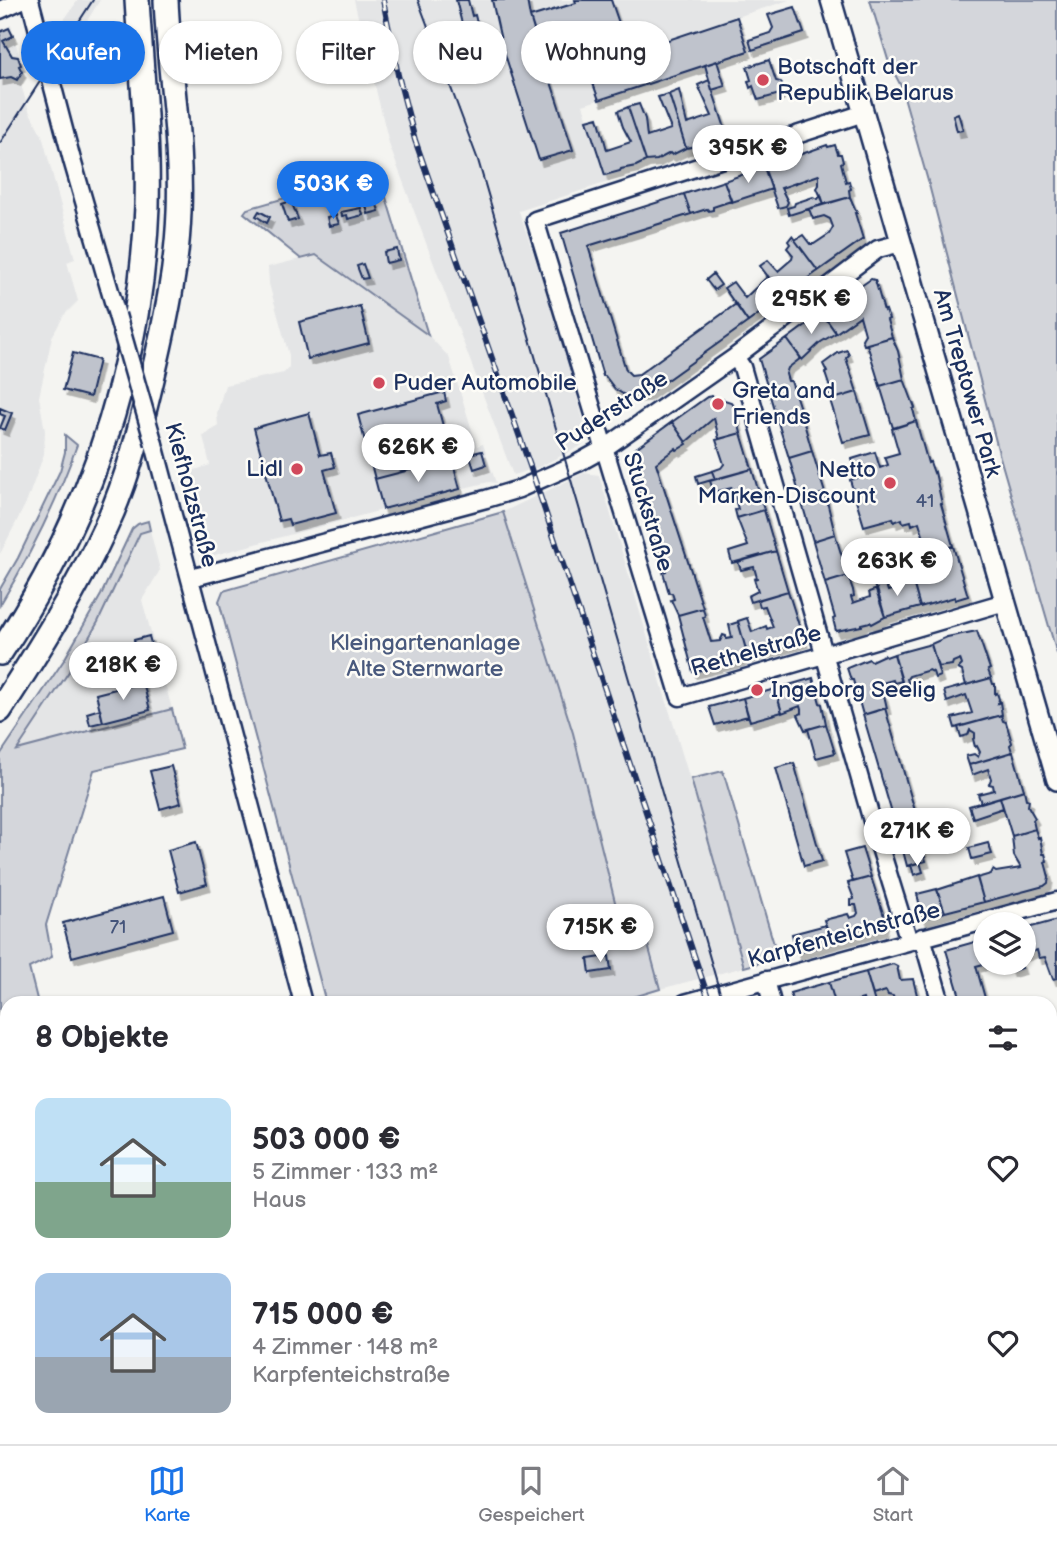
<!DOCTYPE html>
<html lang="de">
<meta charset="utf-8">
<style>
body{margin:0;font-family:"Balsamiq Sans",sans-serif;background:#f7f7f7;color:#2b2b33;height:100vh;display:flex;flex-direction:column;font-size:26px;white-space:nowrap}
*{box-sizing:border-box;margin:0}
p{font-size:23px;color:#7c7c81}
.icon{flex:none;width:38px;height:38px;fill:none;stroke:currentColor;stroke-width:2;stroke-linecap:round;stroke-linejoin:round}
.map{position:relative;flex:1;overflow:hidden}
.panel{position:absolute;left:0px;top:996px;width:1057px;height:450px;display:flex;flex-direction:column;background:#fff;border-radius:21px 21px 0 0;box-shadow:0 2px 5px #0004}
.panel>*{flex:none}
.guide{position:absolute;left:21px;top:21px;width:700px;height:63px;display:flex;gap:14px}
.controls{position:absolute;left:973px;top:912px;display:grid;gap:14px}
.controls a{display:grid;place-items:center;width:63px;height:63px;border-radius:50%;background:#fff;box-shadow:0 2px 5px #0004;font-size:35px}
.price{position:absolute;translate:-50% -60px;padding:0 16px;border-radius:24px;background:#fff;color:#222;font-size:23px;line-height:46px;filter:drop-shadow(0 2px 4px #0008)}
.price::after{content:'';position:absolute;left:50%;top:42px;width:21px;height:16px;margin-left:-10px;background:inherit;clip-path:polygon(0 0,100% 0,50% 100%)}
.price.active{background:#1a73e8;color:#fff}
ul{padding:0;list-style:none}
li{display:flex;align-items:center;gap:21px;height:175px;padding:0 35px}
li span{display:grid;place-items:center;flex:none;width:196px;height:140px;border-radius:14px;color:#555}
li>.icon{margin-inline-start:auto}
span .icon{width:84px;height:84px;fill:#fffc;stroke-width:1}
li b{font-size:30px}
h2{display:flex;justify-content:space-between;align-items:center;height:84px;padding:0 35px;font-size:30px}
.chip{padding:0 24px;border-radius:32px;background:#fff;box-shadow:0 2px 5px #0004;font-size:24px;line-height:63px}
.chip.active{background:#1a73e8;color:#fff}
.dock{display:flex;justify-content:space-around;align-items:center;height:98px;border-top:2px solid #e1e1e2;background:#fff;font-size:19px;color:#7c7c81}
.dock a{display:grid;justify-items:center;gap:4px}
.dock .active{color:#1a73e8}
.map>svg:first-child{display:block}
.built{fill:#e4e5e6}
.green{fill:#d4d6db;stroke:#78829c;stroke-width:2}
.building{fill:#bfc3cc;stroke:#1b2f5e;stroke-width:2;filter:url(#shadow)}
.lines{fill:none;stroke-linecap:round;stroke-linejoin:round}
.minor-casing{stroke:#1b2f5e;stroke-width:21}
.major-casing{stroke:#1b2f5e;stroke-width:24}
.highway-casing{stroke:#1b2f5e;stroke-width:28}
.minor{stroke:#fdfcf7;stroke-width:16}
.major{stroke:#fdfcf7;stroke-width:19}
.highway{stroke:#fdfcf7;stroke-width:23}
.tram{stroke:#1b2f5e;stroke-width:2}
.rail-casing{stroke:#1b2f5e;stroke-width:6}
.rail{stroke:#fdfcf7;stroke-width:3.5;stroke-dasharray:10;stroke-linecap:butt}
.minor-bridge-casing{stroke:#1b2f5e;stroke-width:21;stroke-linecap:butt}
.minor-bridge{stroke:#fdfcf7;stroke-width:16}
.poi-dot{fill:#d1495b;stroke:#fdfcf7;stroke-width:2.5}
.labels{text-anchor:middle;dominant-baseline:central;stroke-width:5;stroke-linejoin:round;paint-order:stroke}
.number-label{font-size:19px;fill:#44547a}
.poi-label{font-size:23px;fill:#1b2f5e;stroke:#fdfcf7;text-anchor:start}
.street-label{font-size:23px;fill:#1b2f5e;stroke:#fdfcf7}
.park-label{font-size:23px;fill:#49597d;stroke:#fdfcf7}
</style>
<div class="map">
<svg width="1057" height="1444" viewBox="0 0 1057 1444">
<defs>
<filter id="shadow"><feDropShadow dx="3.5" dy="6" stdDeviation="0" flood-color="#0004"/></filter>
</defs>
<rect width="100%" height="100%" fill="#f4f4f1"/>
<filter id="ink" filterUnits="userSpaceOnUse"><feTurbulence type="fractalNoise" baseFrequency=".0143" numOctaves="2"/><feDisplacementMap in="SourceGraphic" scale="14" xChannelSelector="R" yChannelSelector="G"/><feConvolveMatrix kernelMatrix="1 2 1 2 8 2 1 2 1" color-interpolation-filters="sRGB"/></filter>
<g filter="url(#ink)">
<path class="built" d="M78 0H100L70 48 59 27Z
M354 0H789L737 17 748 51 583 105 608 182 519 211 558 325 588 438 579 447 539 467 513 475 390 147Z
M11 25 25 78 21 85 29 111 42 135 75 259 67 262 78 301 64 315 52 337 39 397 45 431 44 454 27 501 0 554V30Z
M316 255 428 335 449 357 477 446 483 444 496 483 489 482 460 489 211 556 192 471 210 465 203 436 218 426 217 413 225 385 284 373 289 367V355L269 284 268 267Z
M584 473 599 475 713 857 744 967 660 989 641 919 620 922 573 733 503 512Z
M150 530 160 570 142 600 172 709 16 751 70 670 98 622 141 533Z
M446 1439H583L563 1444H448Z
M812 1439H880L881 1444H814Z"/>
<path class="green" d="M870 0H1057V654L1000 457 928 181 901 86 889 63Z
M378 171 428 335 316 255 301 259 244 213 247 209Z
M65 435 77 445C57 501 31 554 0 605V589L18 558 60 471 65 452Z
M503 512 573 733 620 922 641 919 660 989 614 1003H326L219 601 223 591Z
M148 521 150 530 140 533 98 622 70 670 17 750 172 709 182 749 94 770 46 925 52 957 29 968 38 1003H7V1172L0 1174V755L64 660 101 595 132 529 138 524Z
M723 771 778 958 744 967 691 779Z
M0 1233 7 1260V1438L52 1439 54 1444H0Z
M398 1438 400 1444H65L63 1439Z
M583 1439 812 1438 814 1444H563Z"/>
<path class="building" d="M456 0H468L472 16 475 15 486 60 472 64Z
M492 0H527L530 17 573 150 539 160 502 45Z
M575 0H611L629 52 596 63 587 34 540 50 530 17 576 3Z
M795 7 804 33 752 50 749 40 770 33 773 28 768 15Z
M737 17 748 51 599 100 587 67Z
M9 28 13 36 3 41 12 56 18 57 21 65 19 66 22 72 17 80 11 77 0 79V32Z
M769 60 776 81 781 82 783 88 780 94 758 100 753 86 750 88 748 81 751 80 747 67Z
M717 61 725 86 712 90 705 65Z
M709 80 727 134 718 137 717 140H710L702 145 686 148 669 94 679 90 687 124 712 116 698 85Z
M669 94 686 148 672 155 670 153 657 160 646 161 628 107 639 104 645 119 647 137 671 129 658 97Z
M628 107 646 161 636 166 621 169 620 171 605 175 587 120 598 117 607 150 631 142 623 127 618 111Z
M958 113 963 130 957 131 953 115Z
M827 145 828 147 835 145 838 154H841L843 162 841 163 846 182 849 181 851 189 849 190 850 197 824 204 817 188 819 185V175L781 188 788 202 786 206 778 208 764 167 779 160V162Z
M764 167 772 189 732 202 724 181Z
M361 179 364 189 351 192 349 182Z
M724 181 731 201 713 207V210L709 211 707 209 691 214 684 194Z
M325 189 328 197 319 200 316 192Z
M684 194 691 214 588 246 626 370 631 375 639 374 736 304 748 322 646 395 626 396 615 389 605 376H603L561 233Z
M821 195 824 204 789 215 787 208 794 206 795 203 813 197 818 199Z
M850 197 857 213H855L863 239 818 271 795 240 803 235 810 244H814L829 234 833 227 830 219 824 216 813 219 809 209Z
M291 201 298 219 288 222 282 204Z
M376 202 379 211 368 214 366 205Z
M361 208 363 215 348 219 347 215 342 216 341 212Z
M259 211 270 217 267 223 256 216Z
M336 215 339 224 329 226 327 217Z
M792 236 818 271 783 296 760 266 768 260 778 271 792 259 793 255 787 248 790 244 788 241Z
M397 249 399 260 386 263 384 252Z
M363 264 368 278 362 279 357 266Z
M713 274 721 285 714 290 706 280Z
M768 276 783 296 748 322 724 288 733 282 745 298Z
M871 279 875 280 884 311 886 310 889 319 887 320 892 337 864 345 862 339 865 334 860 316 836 333 822 313Z
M360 306 369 343 308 359 299 322Z
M822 313 836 333 821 342 802 360 787 339Z
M892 337 898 351 904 379 880 386 867 344Z
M787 339 801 358 788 368 786 374 788 381H791L800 409 776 416 759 359Z
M847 350 849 355 846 358 857 392 830 400 828 392 831 391 825 373 827 372 823 364 838 353Z
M73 353 99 360 90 397 63 390Z
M904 379 915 408 913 409 916 421 893 428 880 386Z
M444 392 446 401 437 404 452 459 375 479 358 415Z
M857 392 870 435 843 442 830 400Z
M712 396 731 402 734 406 741 433 719 439 714 418 686 442 672 422 707 397Z
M0 408 12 413 5 430 0 428 5 416 0 414Z
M800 409 812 451 789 458 776 416Z
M309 413 320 455 331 453 335 467 324 470 336 513 290 525 288 519 279 521 254 428Z
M916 421 928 463 930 462 934 473 935 472 942 504H941L953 546 928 552 919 522 912 525 911 521 903 523 902 519 894 522 893 518 864 526 850 480 857 478 852 459 875 452 880 468 888 465 885 457 899 453 892 429Z
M672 422 687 444 677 450 676 448 656 463 703 608 678 615 671 600 674 599 672 593H669L663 572 666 571 662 557 659 558 646 515 649 514 644 499H641L634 477 637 476 636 471 633 472 630 463 632 451Z
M741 433 752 469 715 479 712 471 721 468 724 464 716 440Z
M482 451 486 465 474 469 469 454Z
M812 451 825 493 801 500 789 458Z
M452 459 460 489 383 509 375 479Z
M752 469 764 510 737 518 735 510 738 509 732 488 714 492 710 481Z
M712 471 715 479 698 484 696 476Z
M825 493 835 534 813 541 801 500Z
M764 510 776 551 732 563 729 552 748 546 737 518Z
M835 534 848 576 825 583 813 541Z
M953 546 968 596 955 600V597L920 607 912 579 924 576 925 579 935 578 934 573 928 572 931 568 925 553Z
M776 551 788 591 750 602 748 596 758 591 754 579 757 578 754 567 741 570 738 562Z
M848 576 853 590 854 596 851 597 853 603 870 597 869 592 877 589 885 617 872 624 870 622 862 624V626L836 631 833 619 835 618 825 583Z
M884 579 888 591 895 589 896 586 913 582 920 607 885 617 873 582Z
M788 591 804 641 748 657 738 621 747 618 752 632 766 626 767 629 773 627 765 606 760 607 758 600Z
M703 608 705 616 703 617 711 642 720 641 723 635 726 636V639L732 638 729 625 738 622 748 656 740 660 693 672 678 615Z
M977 631 990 669 988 670 991 678 966 685 962 671 958 669 962 665 960 659 953 662 952 665 938 667 931 644 947 637Z
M149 636 158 669 143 672 134 640Z
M931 644 940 676 935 678 933 672 929 670 909 676 907 679 909 685 903 687 894 654Z
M894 654 902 681 894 683 893 680 875 685 877 690 880 689 884 695 887 708 863 715 853 680H851L847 668 869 659 871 661 884 655 886 657Z
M813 678 820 703 822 704 826 724 805 730 798 715 802 713 800 706 782 713 775 689Z
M991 678 993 684H995V694L997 693 999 699 998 703 1000 702 1002 715 955 728 952 718 972 713 966 695 947 702 944 691Z
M143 682 150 710 103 722 96 694Z
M775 689 782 712 750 721 743 698Z
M743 698 748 716 715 725 709 707Z
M885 708 918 821 896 827 863 715Z
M100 709 103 722 90 725 87 713Z
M1001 715 1003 721 1006 722 1012 743 1010 745 1012 752 969 765 966 756 974 754 978 757 980 752 977 746 975 747 973 739 975 738V733L970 730 968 735 961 737 958 727Z
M826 724 835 753 816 758 808 729Z
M1013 752 1024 790 981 803 978 794 994 790 993 785 989 784 991 779 988 769 972 775 969 765Z
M794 763 822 861 804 866 776 768Z
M171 766 181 803 160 809 150 771Z
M1024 790 1026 799 1029 800 1028 806 1035 818 1033 820 1035 829 1012 836 1000 797Z
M1000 797 1003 808 973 818 969 806Z
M1035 829 1038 838 1040 837 1043 854H1045L1047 861 1045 862 1049 877 1048 883 1044 886 984 902 977 878 991 874 993 870 996 872 1021 868 1014 856 1012 836Z
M920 841 926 861 907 866 902 847Z
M196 842 207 884 179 892 168 850Z
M988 843 992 854 972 859 969 848Z
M862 848 871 877 853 882 844 853Z
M920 862 923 872 914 875 911 865Z
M871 877 885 919 883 929 831 943 824 920 848 914 850 918 856 916 858 913 856 905H851V900L854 899 848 883Z
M977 877 984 902 945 912 937 890Z
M937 889 945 912 923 919 917 894Z
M164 896 173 930 72 957 63 923Z
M1057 920V978L1053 979 1045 957 1039 958 1037 950 1024 955V929Z
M826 925 831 943 797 953 792 934Z
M985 939V962H991L976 966 985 998 962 1003 946 950Z
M609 956 611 970 590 973 588 959Z
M1007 962H1020L1022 968 1010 971Z
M893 964 897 966 900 980 913 979 919 1003H895L893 996 888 995 886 991 873 995 866 972Z
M866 972 875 1003H864L863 999 850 1003H835L829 982Z
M829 982 835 1003H793L790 993Z
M1057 1053V1066L1050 1068V1054Z
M1057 1086V1115L1050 1114V1088Z
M1057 1163V1186L1053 1188 1050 1185V1165Z
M1050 1201 1057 1226V1294H1054L1050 1280Z
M278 1438H293L294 1444H278Z
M938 1438H989L969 1444H940Z"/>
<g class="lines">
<defs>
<path id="minor" d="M30 0 72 160 117 315
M0 10 22 0
M864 113 535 220 680 697 1005 602
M735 357 742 367 874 828 909 941
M154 444 303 1003
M191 578 486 499 519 489 578 463 605 448 735 357 878 249 901 243
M922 937 941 1003
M766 980 772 1003
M685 1003 1057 901
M1050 1140 1057 1138
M1050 1337 1057 1335
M1050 1380 1057 1402
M419 1438 421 1444"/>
<path id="major" d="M831 0 1057 780"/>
<path id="highway" d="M0 653C90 517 141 370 147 206 149 137 141 69 137 0
M0 710C39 650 76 591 106 526 128 479 140 429 152 379 165 324 177 269 179 212 182 141 169 71 166 0"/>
</defs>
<use href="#minor" class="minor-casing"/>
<use href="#major" class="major-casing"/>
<use href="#highway" class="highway-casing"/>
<use href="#minor" class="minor"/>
<use href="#major" class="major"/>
<use href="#highway" class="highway"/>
<path class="tram" d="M418 0 478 160 723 1003
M0 143 93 0
M847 1438 849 1444"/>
<defs>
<path id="rail" d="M383 0 398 75 415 140 530 466 710 1003
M838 1438 839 1444"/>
</defs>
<use href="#rail" class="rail-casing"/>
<use href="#rail" class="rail"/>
<defs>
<path id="minor-bridge" d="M117 315 154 444"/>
</defs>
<use href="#minor-bridge" class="minor-bridge-casing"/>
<use href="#minor-bridge" class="minor-bridge"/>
</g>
</g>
<g class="poi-dot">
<circle cx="763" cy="80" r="7"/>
<circle cx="379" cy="383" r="7"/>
<circle cx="718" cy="404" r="7"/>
<circle cx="297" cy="469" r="7"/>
<circle cx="890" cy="483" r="7"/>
<circle cx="757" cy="690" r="7"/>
</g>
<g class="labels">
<g class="number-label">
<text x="925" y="501">41</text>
<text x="118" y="927">71</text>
</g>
<g class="poi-label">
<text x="777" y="67">Botschaft der<tspan x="777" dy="26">Republik Belarus</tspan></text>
<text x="393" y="383">Puder Automobile</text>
<text x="732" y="391">Greta and<tspan x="732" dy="26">Friends</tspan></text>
<text x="283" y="469" text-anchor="end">Lidl</text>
<text x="876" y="470" text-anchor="end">Netto<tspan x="876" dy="26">Marken-Discount</tspan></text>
<text x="771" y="690">Ingeborg Seelig</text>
</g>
<g class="street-label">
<text transform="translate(967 383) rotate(74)">Am Treptower Park</text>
<text transform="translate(612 411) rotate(-33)">Puderstraße</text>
<text transform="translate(191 495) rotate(75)">Kiefholzstraße</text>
<text transform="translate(648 512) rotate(73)">Stuckstraße</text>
<text transform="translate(756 651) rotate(-16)">Rethelstraße</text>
<text transform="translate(844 935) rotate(-15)">Karpfenteichstraße</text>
</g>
<g class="park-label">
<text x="425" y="643">Kleingartenanlage<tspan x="425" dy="26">Alte Sternwarte</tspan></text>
</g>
</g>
</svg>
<div class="controls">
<a><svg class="icon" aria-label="layers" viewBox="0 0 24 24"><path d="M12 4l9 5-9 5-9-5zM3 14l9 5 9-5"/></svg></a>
</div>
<b class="price" style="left:748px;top:185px">395K €</b>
<b class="price active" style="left:333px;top:221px">503K €</b>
<b class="price" style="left:811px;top:336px">295K €</b>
<b class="price" style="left:418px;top:484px">626K €</b>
<b class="price" style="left:897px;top:598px">263K €</b>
<b class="price" style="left:123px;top:702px">218K €</b>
<b class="price" style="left:917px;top:868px">271K €</b>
<b class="price" style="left:600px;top:964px">715K €</b>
<div class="guide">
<a class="chip active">Kaufen</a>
<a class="chip">Mieten</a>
<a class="chip">Filter</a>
<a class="chip">Neu</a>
<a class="chip">Wohnung</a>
</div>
<section class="panel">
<h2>8 Objekte<svg class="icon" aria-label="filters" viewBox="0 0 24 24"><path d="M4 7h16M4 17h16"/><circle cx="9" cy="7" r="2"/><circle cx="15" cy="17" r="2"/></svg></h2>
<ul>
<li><span style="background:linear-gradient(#bfe0f5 60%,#7fa58c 0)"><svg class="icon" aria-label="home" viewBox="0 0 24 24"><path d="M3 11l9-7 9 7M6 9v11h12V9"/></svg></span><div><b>503 000 €</b><p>5 Zimmer · 133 m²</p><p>Haus</p></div><svg class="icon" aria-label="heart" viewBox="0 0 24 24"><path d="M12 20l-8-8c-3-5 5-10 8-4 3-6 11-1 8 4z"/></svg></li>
<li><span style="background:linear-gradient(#a9c7e8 60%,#9aa5b1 0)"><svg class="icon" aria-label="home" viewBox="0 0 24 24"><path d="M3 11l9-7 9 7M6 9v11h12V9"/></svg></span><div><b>715 000 €</b><p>4 Zimmer · 148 m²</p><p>Karpfenteichstraße</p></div><svg class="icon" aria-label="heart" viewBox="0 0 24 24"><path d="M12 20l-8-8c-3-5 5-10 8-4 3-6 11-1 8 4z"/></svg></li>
</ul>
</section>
</div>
<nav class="dock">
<a class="active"><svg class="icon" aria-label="map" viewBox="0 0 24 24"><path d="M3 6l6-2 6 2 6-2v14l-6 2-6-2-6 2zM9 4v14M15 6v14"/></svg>Karte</a>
<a><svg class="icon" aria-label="saved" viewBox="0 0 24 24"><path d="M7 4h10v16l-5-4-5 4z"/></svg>Gespeichert</a>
<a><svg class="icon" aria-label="home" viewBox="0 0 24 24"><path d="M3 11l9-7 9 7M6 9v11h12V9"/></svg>Start</a>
</nav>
